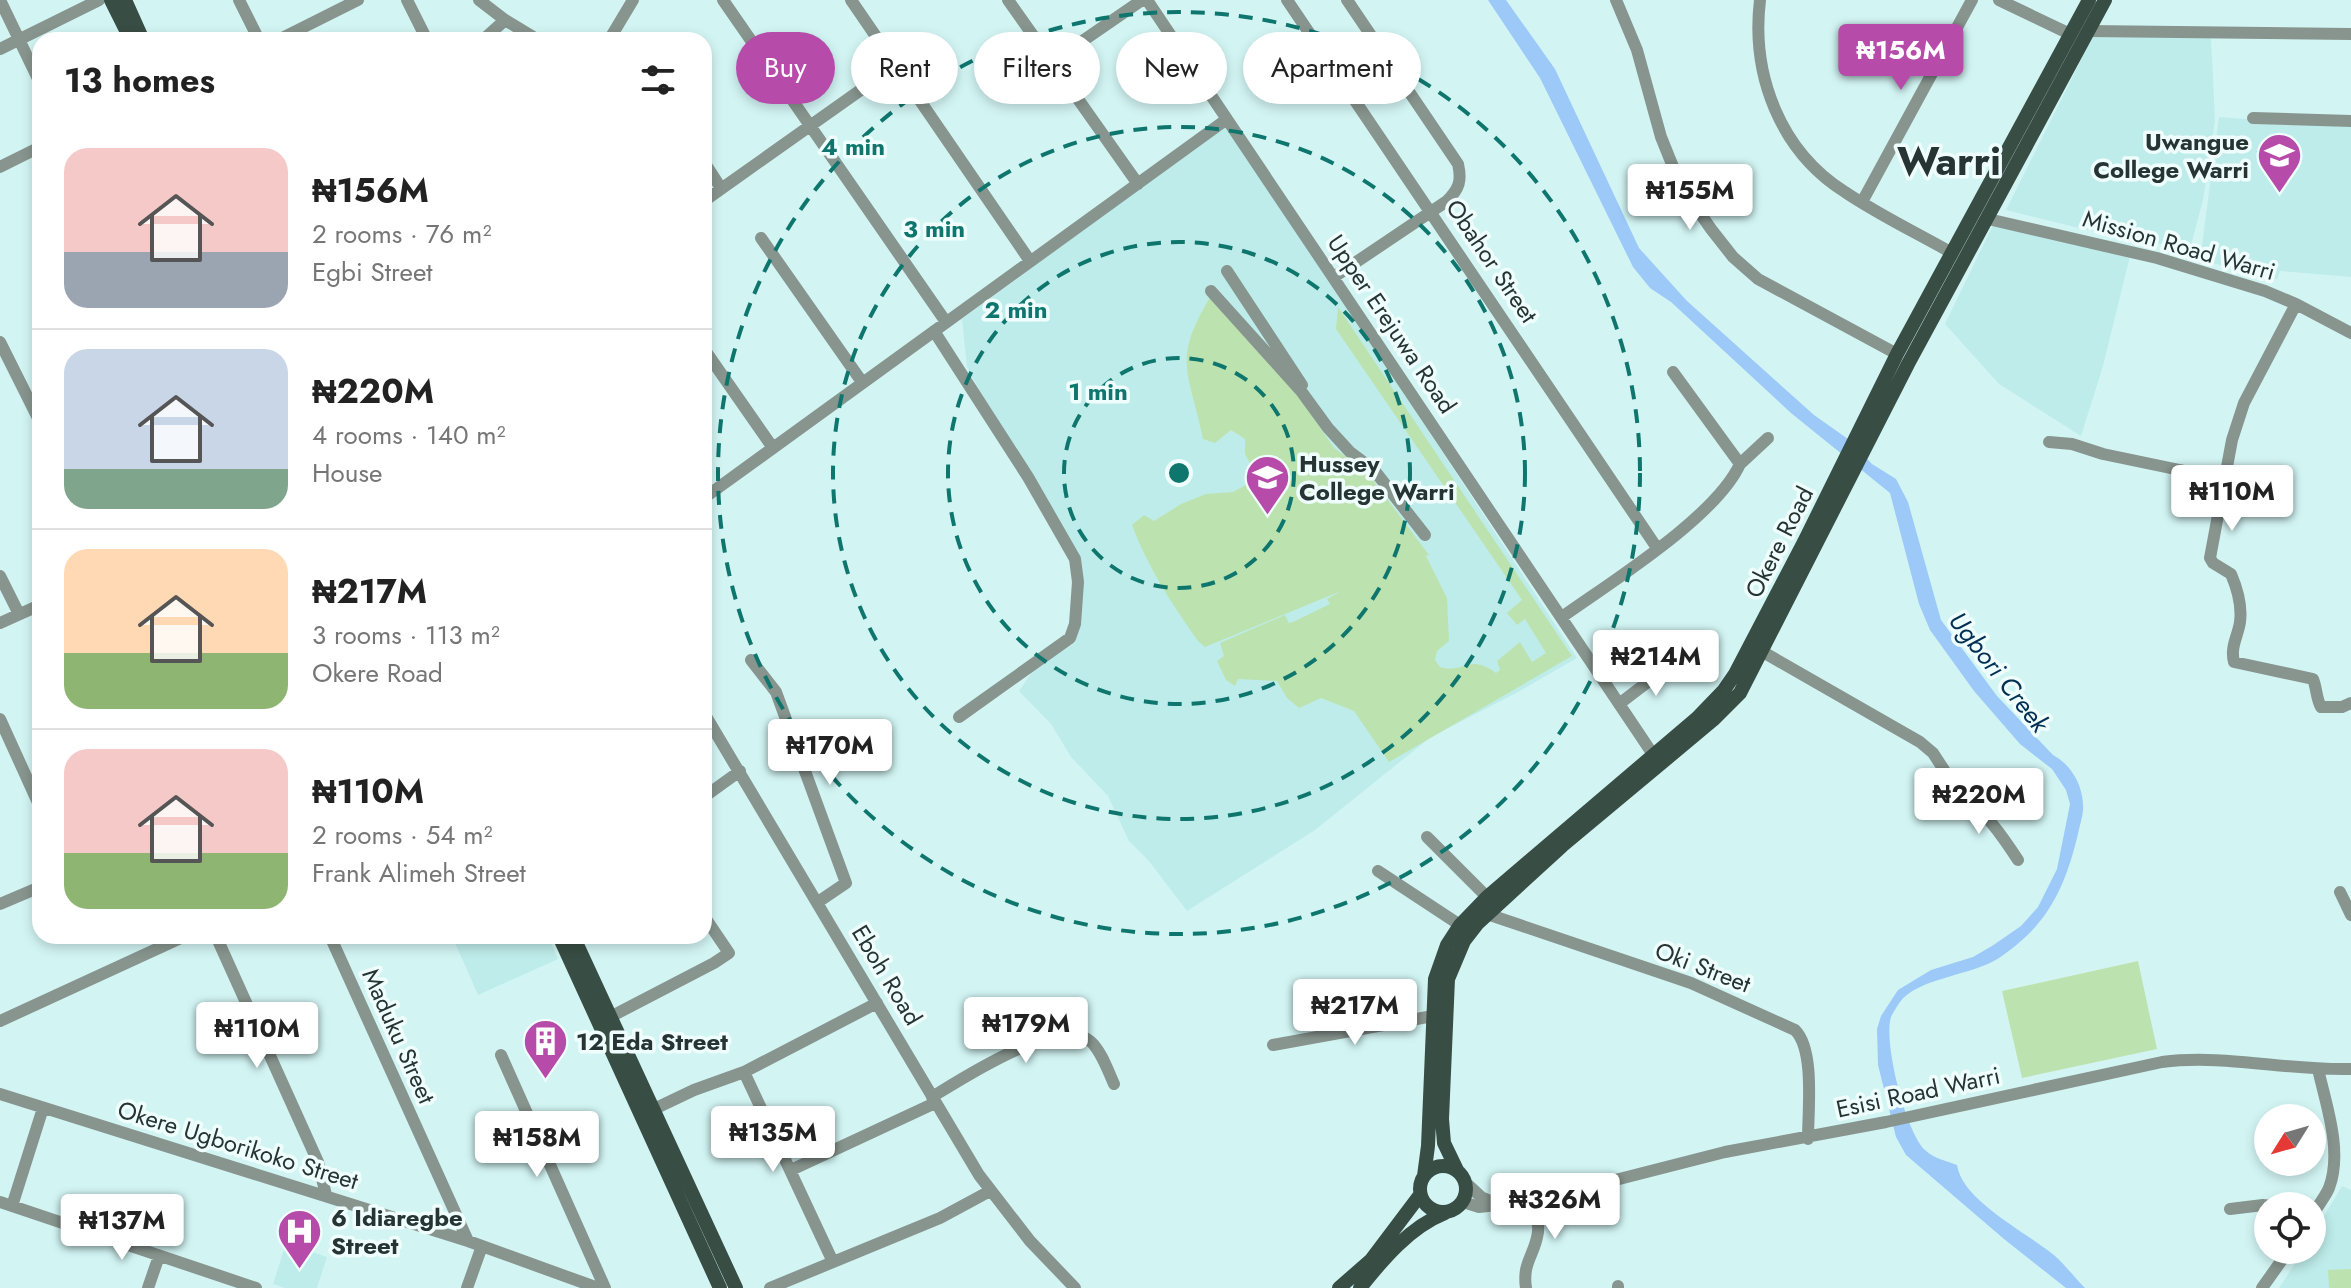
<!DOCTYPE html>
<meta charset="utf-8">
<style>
body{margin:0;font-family:Jost,sans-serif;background:#f6f6f6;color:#222;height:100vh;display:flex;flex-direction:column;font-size:30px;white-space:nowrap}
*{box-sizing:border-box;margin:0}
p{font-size:26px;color:#767676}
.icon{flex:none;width:44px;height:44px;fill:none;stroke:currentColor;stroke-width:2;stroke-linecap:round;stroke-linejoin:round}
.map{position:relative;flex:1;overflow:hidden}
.details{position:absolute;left:32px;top:32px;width:680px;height:912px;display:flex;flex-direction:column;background:#fff;border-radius:24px;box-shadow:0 4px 12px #0003}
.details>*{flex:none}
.banner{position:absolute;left:736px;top:32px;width:760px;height:72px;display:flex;gap:16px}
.needle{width:52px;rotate:233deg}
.fabs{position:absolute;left:2254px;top:1104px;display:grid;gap:16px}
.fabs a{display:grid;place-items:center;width:72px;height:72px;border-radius:50%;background:#fff;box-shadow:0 4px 12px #0003;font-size:40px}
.price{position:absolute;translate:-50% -68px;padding:0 18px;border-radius:8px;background:#fff;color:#222;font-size:26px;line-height:52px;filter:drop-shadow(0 2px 4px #0008)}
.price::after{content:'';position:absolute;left:50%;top:48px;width:24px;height:18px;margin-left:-12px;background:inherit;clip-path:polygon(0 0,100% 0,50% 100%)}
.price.active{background:#b74baa;color:#fff}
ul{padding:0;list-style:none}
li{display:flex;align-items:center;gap:24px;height:200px;padding:0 32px}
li+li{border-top:2px solid #e0e0e0}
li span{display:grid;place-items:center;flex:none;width:224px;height:160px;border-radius:24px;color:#555}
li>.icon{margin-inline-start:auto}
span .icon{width:96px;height:96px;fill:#fffc;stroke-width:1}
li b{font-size:34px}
h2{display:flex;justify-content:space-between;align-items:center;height:96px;padding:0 32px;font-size:34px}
.pill{padding:0 28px;border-radius:36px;background:#fff;box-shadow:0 4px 12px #0003;font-size:28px;line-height:72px}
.pill.active{background:#b74baa;color:#fff}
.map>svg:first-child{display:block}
.built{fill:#beecea}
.green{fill:#bce3af}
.water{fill:#9cc9f7}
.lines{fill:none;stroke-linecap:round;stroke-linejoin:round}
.minor{stroke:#88958f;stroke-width:12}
.major{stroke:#384d44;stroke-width:14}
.ring{fill:none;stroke:#0f766e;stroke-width:4;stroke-dasharray:14 10}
.labels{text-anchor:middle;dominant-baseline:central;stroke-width:7;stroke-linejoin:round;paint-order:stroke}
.poi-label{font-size:24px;font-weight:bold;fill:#263434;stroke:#effefd;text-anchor:start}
.street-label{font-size:24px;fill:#263434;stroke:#effefd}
.water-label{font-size:26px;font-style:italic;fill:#032f53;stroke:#effefd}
.town-label{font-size:40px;font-weight:bold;fill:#263434;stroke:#effefd}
.centre{fill:#0f766e;stroke:#effefd;stroke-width:4}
.ring-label{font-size:24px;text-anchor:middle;font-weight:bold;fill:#0f766e;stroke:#effefd;stroke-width:7;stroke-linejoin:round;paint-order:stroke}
</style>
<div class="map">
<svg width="2351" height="1288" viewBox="0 0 2351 1288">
<rect width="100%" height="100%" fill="#d2f5f4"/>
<path class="built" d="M2094 34 2211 37 2215 120 2203 200 2190 249 2095 232 2006 210Z
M2219 117 2351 127V277L2280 271 2277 279 2200 260Z
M1228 124 1577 658 1518 692 1431 737 1315 830 1187 911 1148 860 1129 841 1108 796 1071 757 1051 724 1019 691 1034 669 1075 643 1080 580 967 367 962 319Z
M1994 223 2131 252 2103 366 2081 436 1999 384 1945 324Z
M452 936H548L558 959 478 995Z
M2342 1186 2351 1190V1288H2279L2304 1250H2312V1236Z
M286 1243 327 1257 317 1288H285L273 1284Z"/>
<path class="green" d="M1212 294 1296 392 1334 448 1366 471 1429 555 1426 556 1447 598 1449 641 1437 651 1435 660 1440 667C1466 674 1468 653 1496 673L1500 670 1497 661 1520 642 1532 662 1546 653 1525 619 1517 625 1507 613 1522 600 1336 329 1338 307 1572 656 1389 762 1354 711 1321 698 1299 708 1287 698 1277 681 1238 679 1235 686 1226 680 1217 661 1224 656 1220 643 1285 615 1289 623 1295 621 1330 604 1327 599 1341 591 1205 647 1198 641C1172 604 1148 568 1132 525L1144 515 1154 521 1181 504 1206 494 1233 492 1262 476 1264 467 1250 463 1245 454V439L1231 430 1215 443 1203 439C1189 370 1171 361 1212 294Z
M2138 961 2157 1049 2022 1078 2002 991Z
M2351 1269V1288H2329L2328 1270Z"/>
<path class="water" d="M1488 0H1506L1555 69 1639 248 1687 301 1814 415 1848 439 1872 464 1896 479 1908 502 1941 620 1997 696 2053 755C2070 764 2082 783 2083 804 2084 813 2080 824 2078 834 2070 867 2059 900 2036 926 2026 938 2011 950 1999 958 1974 975 1917 978 1900 1002 1897 1006 1893 1013 1891 1017 1883 1042 1906 1132 1925 1150 1933 1158 1946 1161 1957 1165 1962 1201 2028 1233 2055 1256 2066 1266 2075 1278 2085 1288H2066L2004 1239 1906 1155 1896 1137 1878 1065 1877 1029 1881 1016 1898 990 1931 970 1973 957 1992 946 2021 926 2038 907 2057 869 2070 804 2066 790 2052 769 2020 744 1974 691 1930 630 1919 604 1890 493 1791 413 1671 302 1650 288 1633 267 1540 78Z"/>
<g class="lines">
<path class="minor" d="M0 0 40 83
M239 0 259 40
M407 0 427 40
M479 0 505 20 483 40
M723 0 946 322
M851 0 1030 261
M1008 0 1138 184
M1147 0 1652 753
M1287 0 1657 548
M1616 0 1637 50 1661 137 1680 184 1711 229 1733 257 1758 279 1897 354
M1760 0C1751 75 1780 151 1845 192 1879 215 1917 233 1952 253
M1999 0 2070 34
M505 20 538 40
M2089 31 2351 34
M278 40 358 0
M609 40 633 0
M0 49 99 0
M1052 62 1142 0
M2253 118 2351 121
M704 162 721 188
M0 167 40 147
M704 201 896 65
M1862 202 1972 0
M1988 219 2157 258 2265 291 2296 304 2351 333
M761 238 862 382
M1227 271 1302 385
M1334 277 1447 201C1459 189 1462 181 1458 164L1347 0
M1211 291 1301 391 1328 428 1350 452 1374 470 1425 535
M2296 304 2244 403 2232 440 2210 558 2213 563 2231 574C2237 588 2242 607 2240 622 2238 636 2230 647 2234 662L2313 679C2317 689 2316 698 2321 707H2342L2351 703
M934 331 1028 477 1075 559 1078 582 1075 624 1070 638 959 717
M0 342 40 422
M704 349 773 448
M2049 442 2072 444 2103 454 2223 479
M1740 464 1768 438
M704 498 1227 119
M0 576 19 614
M1562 617C1611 582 1716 517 1740 464L1673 372
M0 623 40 605
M1763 652 1920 742 1933 753 1959 793 1950 800
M751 660 776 692 846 883 818 902
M1619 704 1670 665
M704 713 979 1175 1030 1241 1075 1288
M0 719 40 807
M1959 793C1985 811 2001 834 2018 860
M704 797 740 771
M1427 837 1487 897
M1378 871 1460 925
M2340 892 2351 915
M0 904 40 887
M1487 914 1691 983 1795 1030C1815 1050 1808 1110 1808 1139
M216 936 318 1162 326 1195
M330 936 468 1241
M610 1017 714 963 729 953 704 916
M0 1021 185 936
M1273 1045 1433 1016
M501 1055 605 1288
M744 1072 833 1262
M0 1094 468 1241 598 1288
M932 1097C960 1080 1059 1015 1090 1041 1101 1050 1108 1071 1114 1084
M652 1110 694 1090 744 1072 877 1003
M791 1170 935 1103
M1466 1183 1481 1197 1495 1203
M0 1202 256 1288
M1463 1202 1479 1207 1533 1201 1725 1152 1886 1122 2162 1062C2225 1054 2288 1071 2351 1069
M12 1206 43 1108
M2230 1209 2263 1205 2272 1206
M2312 1215C2318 1206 2325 1197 2329 1188 2343 1151 2326 1105 2318 1069
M148 1288 159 1256
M467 1288 482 1246
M770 1288 940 1218 990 1191
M1526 1288C1522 1262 1535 1255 1538 1232 1539 1221 1536 1211 1533 1201
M1618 1288V1286
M2262 1288 2289 1250"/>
<path class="major" d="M111 0 131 40
M125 0 143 40
M559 936 720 1288
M573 936 736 1288
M1420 1189a23 23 0 1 1 46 0a23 23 0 1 1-46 0Z
M1457 1170 1444 1143 1442 1119 1448 979 1464 941 1478 923 1562 846 1713 720 1740 693 1908 364 2105 0
M1424 1176 1428 1146 1435 979 1447 945 1460 925 1487 897 1697 718 1724 690 1735 674 1804 542 1897 354 2089 0
M1339 1288 1371 1260 1420 1195
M1360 1288C1383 1259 1410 1227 1445 1213"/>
</g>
<g class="ring">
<circle cx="1179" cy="473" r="115"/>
<circle cx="1179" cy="473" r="231"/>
<circle cx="1179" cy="473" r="346"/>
<circle cx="1179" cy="473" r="461"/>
</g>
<defs>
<symbol id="university-pin" viewBox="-11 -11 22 30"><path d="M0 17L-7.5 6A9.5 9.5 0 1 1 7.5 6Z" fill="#b74baa" stroke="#effefd"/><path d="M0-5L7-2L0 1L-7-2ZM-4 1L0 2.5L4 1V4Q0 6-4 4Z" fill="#fff"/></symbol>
<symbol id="building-pin" viewBox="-11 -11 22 30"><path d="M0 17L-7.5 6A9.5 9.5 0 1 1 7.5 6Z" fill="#b74baa" stroke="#effefd"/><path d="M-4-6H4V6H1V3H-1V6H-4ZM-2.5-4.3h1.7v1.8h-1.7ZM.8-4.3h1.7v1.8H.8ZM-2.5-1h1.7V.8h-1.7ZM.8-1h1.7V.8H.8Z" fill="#fff"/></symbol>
<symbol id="hospital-pin" viewBox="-11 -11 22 30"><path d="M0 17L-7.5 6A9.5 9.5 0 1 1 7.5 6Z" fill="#b74baa" stroke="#effefd"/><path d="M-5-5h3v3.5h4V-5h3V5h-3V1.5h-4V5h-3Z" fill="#fff"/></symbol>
</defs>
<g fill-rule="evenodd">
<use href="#university-pin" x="2254" y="130" width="51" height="69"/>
<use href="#university-pin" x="1242" y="452" width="51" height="69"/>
<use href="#building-pin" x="520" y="1016" width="51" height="69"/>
<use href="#hospital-pin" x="274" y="1206" width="51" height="69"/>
</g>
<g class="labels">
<g class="poi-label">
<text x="2249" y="141" text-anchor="end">Uwangue<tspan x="2249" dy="28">College Warri</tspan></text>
<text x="1299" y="463">Hussey<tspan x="1299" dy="28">College Warri</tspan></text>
<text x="576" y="1041">12 Eda Street</text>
<text x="331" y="1217">6 Idiaregbe<tspan x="331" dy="28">Street</tspan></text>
</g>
<g class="street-label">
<text transform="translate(2179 245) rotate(16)">Mission Road Warri</text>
<text transform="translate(1492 261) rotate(56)">Obahor Street</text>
<text transform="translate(1392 324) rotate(56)">Upper Erejuwa Road</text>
<text transform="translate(1779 542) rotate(-63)">Okere Road</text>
<text transform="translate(1703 967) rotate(21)">Oki Street</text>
<text transform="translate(887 975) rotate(59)">Eboh Road</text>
<text transform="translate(399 1036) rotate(66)">Maduku Street</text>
<text transform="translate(1918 1092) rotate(-12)">Esisi Road Warri</text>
<text transform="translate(238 1145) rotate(17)">Okere Ugborikoko Street</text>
</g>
<g class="water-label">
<text transform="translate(1999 672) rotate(52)">Ugbori Creek</text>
</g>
<g class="town-label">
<text x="1949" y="161">Warri</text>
</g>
</g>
<circle cx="1179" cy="473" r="12" class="centre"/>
<g class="ring-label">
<text x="853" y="155">4 min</text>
<text x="934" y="237">3 min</text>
<text x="1016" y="318">2 min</text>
<text x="1098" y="400">1 min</text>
</g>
</svg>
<div class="fabs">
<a><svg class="needle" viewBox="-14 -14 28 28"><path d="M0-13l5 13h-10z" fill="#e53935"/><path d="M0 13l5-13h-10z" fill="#767676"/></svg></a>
<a><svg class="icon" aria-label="locate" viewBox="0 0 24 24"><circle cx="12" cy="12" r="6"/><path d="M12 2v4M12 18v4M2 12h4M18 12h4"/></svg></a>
</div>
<b class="price active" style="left:1901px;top:92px">₦156M</b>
<b class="price" style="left:1690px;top:232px">₦155M</b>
<b class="price" style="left:2232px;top:533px">₦110M</b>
<b class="price" style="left:1656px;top:698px">₦214M</b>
<b class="price" style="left:830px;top:787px">₦170M</b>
<b class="price" style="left:1979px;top:836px">₦220M</b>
<b class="price" style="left:1355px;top:1047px">₦217M</b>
<b class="price" style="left:1026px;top:1065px">₦179M</b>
<b class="price" style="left:257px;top:1070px">₦110M</b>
<b class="price" style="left:773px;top:1174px">₦135M</b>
<b class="price" style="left:537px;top:1179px">₦158M</b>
<b class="price" style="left:1555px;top:1241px">₦326M</b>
<b class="price" style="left:122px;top:1262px">₦137M</b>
<div class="banner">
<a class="pill active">Buy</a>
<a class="pill">Rent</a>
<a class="pill">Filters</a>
<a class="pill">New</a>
<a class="pill">Apartment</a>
</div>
<section class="details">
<h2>13 homes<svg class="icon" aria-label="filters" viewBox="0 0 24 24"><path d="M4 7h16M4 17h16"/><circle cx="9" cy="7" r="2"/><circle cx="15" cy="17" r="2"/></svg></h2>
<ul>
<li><span style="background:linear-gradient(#f6c9c9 65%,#9aa5b1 0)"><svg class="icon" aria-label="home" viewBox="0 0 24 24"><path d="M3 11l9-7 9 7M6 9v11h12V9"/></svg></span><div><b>₦156M</b><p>2 rooms · 76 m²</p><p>Egbi Street</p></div></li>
<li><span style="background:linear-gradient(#c9d6e8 75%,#7fa58c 0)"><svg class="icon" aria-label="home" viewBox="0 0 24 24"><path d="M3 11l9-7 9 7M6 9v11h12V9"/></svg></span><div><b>₦220M</b><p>4 rooms · 140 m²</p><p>House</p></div></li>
<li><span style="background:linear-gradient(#ffd9b3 65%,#8fb573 0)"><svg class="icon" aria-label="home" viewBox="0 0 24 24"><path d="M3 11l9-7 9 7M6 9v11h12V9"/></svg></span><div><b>₦217M</b><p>3 rooms · 113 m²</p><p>Okere Road</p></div></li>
<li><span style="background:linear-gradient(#f6c9c9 65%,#8fb573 0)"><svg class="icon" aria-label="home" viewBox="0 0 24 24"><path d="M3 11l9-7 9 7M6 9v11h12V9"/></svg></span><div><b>₦110M</b><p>2 rooms · 54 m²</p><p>Frank Alimeh Street</p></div></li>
</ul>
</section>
</div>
